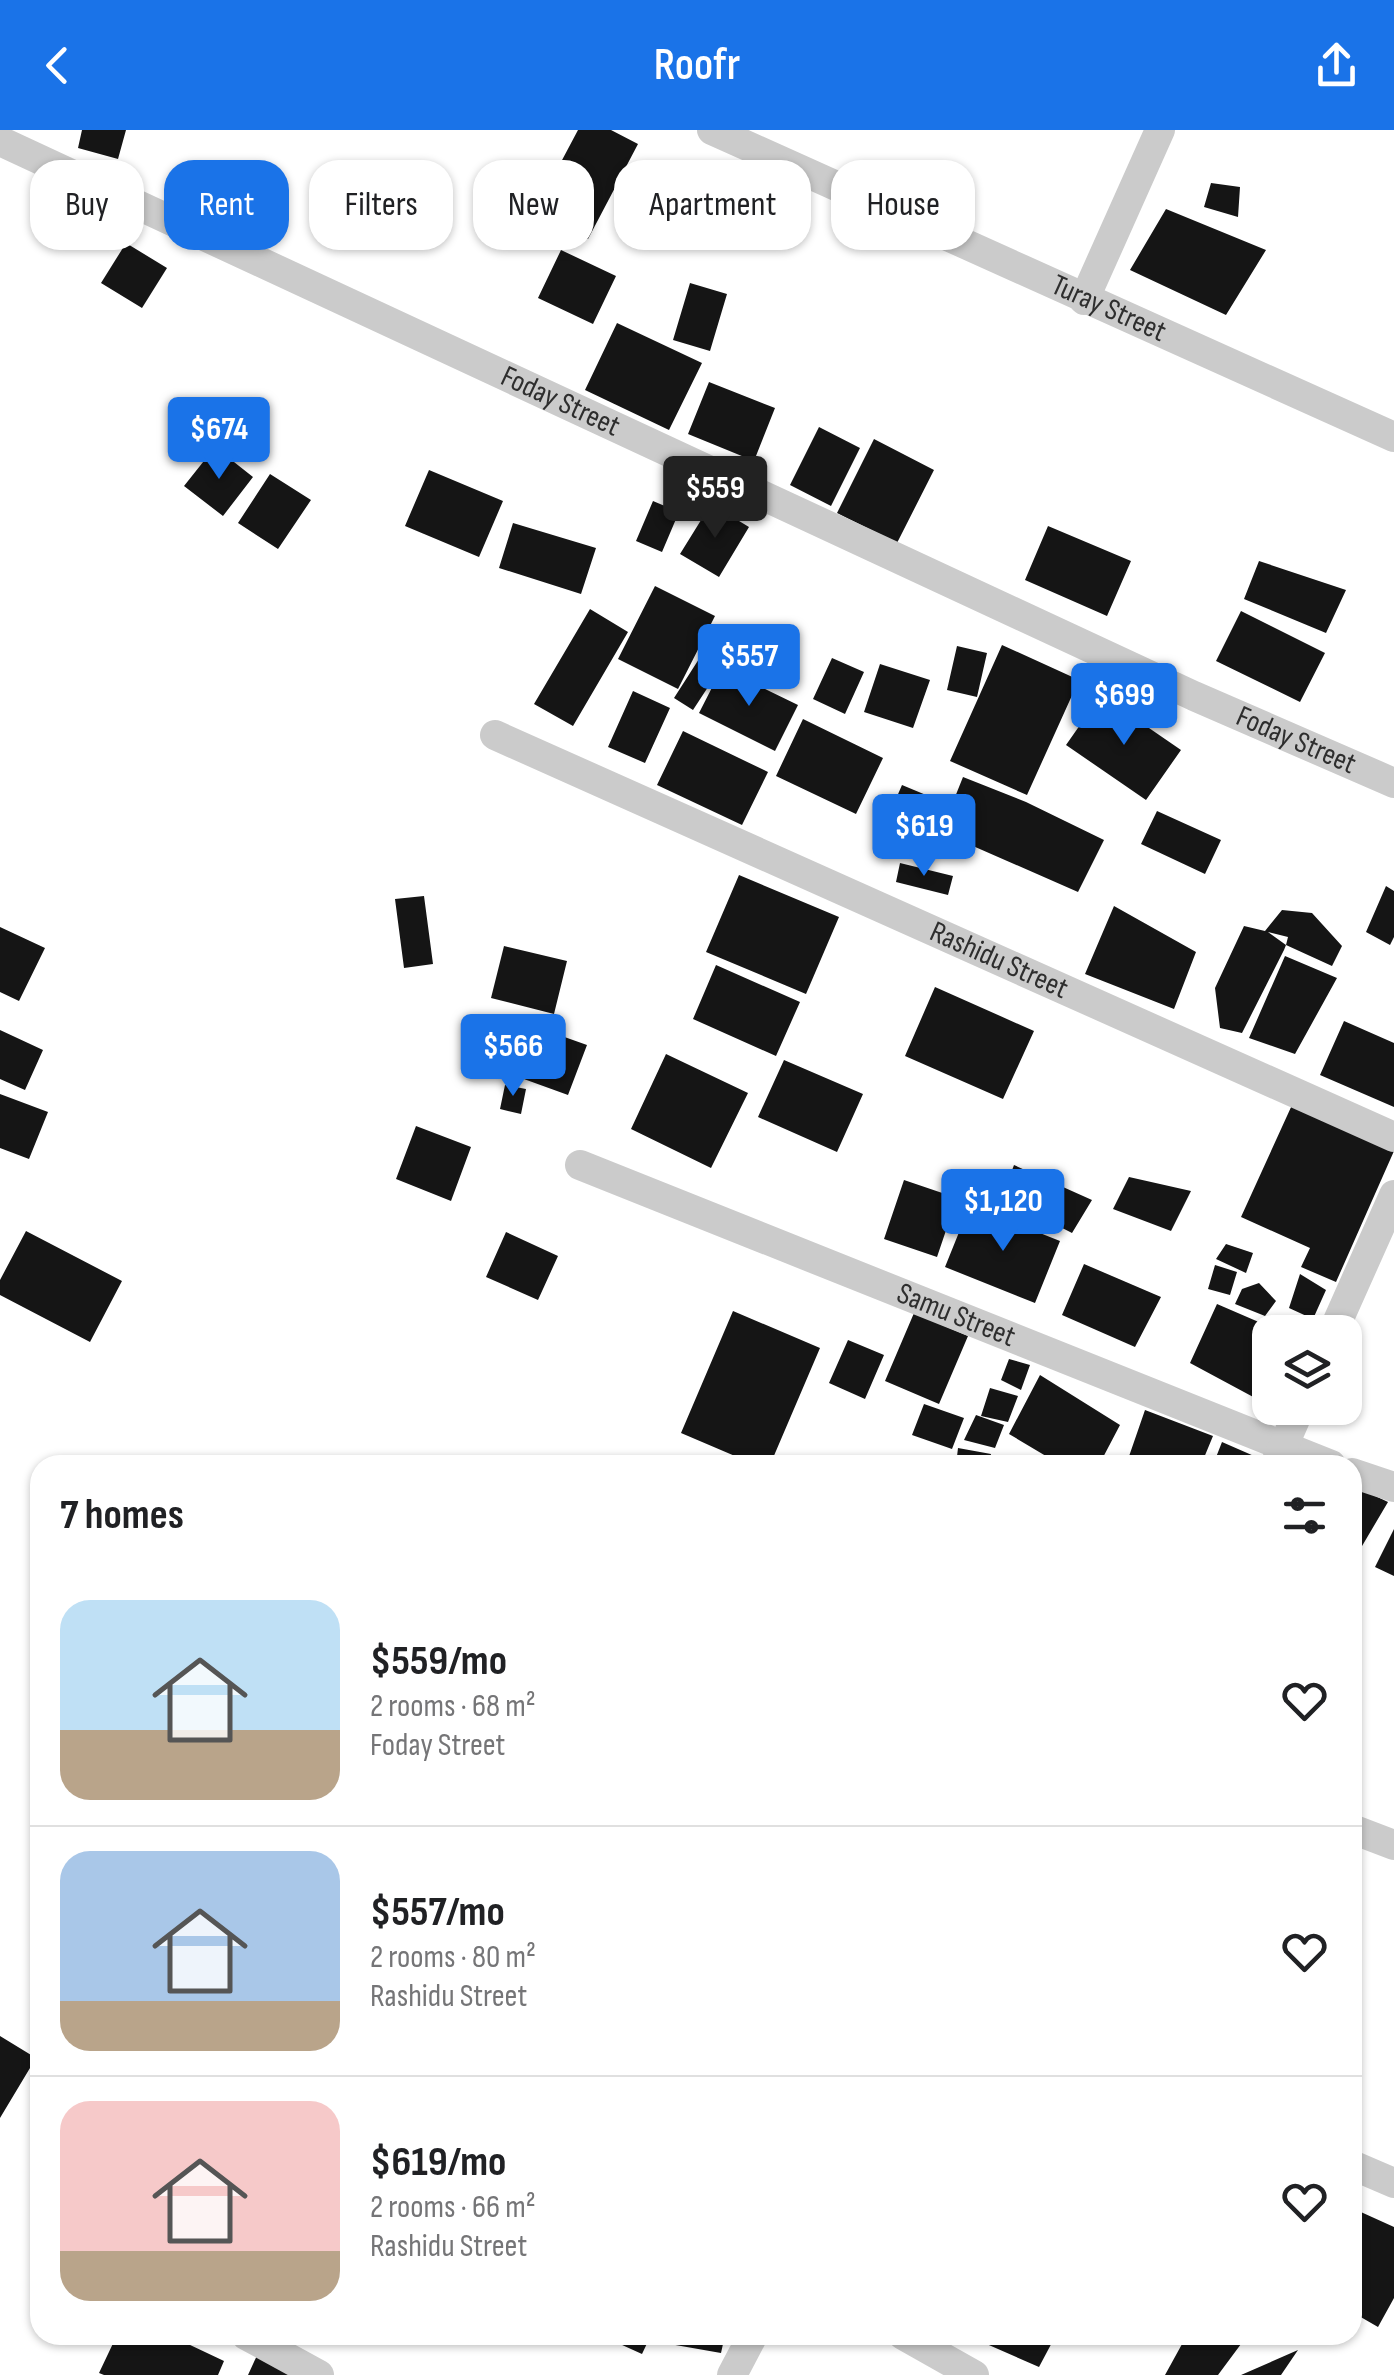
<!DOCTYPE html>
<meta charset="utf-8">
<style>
body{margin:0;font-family:"Sofia Sans Condensed",sans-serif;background:#f6f6f6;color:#202124;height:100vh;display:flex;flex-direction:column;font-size:38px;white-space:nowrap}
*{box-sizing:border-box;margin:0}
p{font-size:32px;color:#757577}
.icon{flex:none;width:55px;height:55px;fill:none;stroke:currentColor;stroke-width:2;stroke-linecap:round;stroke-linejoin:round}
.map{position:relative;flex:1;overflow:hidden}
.details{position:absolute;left:30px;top:1325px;width:1332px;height:890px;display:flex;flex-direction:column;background:#fff;border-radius:30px;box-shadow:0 2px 8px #0004}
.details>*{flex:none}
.guide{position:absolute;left:30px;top:30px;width:1335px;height:90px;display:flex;gap:20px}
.controls{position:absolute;left:1252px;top:1185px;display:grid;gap:20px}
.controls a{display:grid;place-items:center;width:110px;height:110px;border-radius:20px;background:#fff;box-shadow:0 2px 8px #0004;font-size:50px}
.price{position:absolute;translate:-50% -85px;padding:0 22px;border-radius:10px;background:#1a73e8;color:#fff;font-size:32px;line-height:65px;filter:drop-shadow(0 2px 5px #0008)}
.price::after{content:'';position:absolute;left:50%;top:60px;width:30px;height:22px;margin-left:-15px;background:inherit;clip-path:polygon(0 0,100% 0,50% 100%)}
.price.selected{background:#222;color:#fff}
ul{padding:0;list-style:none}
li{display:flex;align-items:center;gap:30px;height:250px;padding:0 30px}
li+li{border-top:2px solid #e0e0e0}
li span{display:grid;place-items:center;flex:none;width:280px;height:200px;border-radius:30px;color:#555}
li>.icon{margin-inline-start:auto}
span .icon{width:120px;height:120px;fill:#fffc;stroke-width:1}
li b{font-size:42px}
h2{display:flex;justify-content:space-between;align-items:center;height:120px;padding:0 30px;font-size:42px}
.pill{padding:0 35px;border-radius:30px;background:#fff;box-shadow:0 2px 8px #0004;font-size:35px;line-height:90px}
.pill.selected{background:#1a73e8;color:#fff}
header{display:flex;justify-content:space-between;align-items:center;height:130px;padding:0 30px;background:#1a73e8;color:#fff;font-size:45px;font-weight:600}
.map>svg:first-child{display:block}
.building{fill:#151515}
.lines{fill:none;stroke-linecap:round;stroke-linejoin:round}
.minor{stroke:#cbcbcb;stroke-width:30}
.labels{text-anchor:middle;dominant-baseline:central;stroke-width:10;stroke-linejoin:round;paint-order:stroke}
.street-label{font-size:30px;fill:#2e2e2e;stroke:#fff}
</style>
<header><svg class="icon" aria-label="back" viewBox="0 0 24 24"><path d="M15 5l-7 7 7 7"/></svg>Roofr<svg class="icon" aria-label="share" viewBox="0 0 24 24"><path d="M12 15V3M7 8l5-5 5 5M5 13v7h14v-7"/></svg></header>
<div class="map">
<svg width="1394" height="2245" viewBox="0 0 1394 2245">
<rect width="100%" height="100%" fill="#fff"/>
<path class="building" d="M82 0H126L118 29 78 18Z
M578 0H611L638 14 588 109 535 81Z
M1211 53 1240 57 1238 87 1204 77Z
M1166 79 1266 120 1226 185 1130 140Z
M126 113 167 138 142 178 101 153Z
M561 120 616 146 593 194 538 168Z
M690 153 727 164 710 221 673 210Z
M617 193 702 233 669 300 585 260Z
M709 252 775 278 754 331 688 304Z
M819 297 860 318 831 376 790 355Z
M874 309 934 340 897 413 837 383Z
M215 317 253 347 223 386 184 356Z
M429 340 503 371 479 427 405 396Z
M270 344 311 370 278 419 238 393Z
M653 371 679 382 662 422 636 411Z
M711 374 749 397 719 447 680 424Z
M513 393 596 418 581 464 499 438Z
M1048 396 1131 431 1107 486 1025 450Z
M1259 431 1346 460 1326 503 1244 469Z
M655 456 715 486 678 559 618 529Z
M590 479 628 502 573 596 534 574Z
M1241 481 1325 523 1300 572 1216 531Z
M1002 515 1079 550 1027 665 950 631Z
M957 516 987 523 977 567 947 560Z
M706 518 725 531 693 580 674 568Z
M832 528 864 542 845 584 813 569Z
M880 534 930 550 913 598 864 582Z
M722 538 798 575 775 621 699 583Z
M633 561 670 578 645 633 608 617Z
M1101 565 1181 620 1146 670 1066 615Z
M803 589 883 628 856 684 776 646Z
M683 601 768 642 742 695 657 655Z
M963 647 1026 672 1104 710 1078 762 941 702Z
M902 655 926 665 900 727 875 717Z
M1157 681 1221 710 1205 744 1141 714Z
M900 733 953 746 948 765 896 752Z
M739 745 839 787 806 864 706 822Z
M1386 756 1394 761V807L1390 815 1366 802Z
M424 766 433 834 404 838 395 769Z
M1114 776 1196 822 1174 879 1085 844Z
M1282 780 1312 783 1342 816 1332 836 1286 815 1288 807 1268 802 1286 815 1284 820 1242 903 1220 898 1215 858 1244 796 1265 801Z
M0 797 45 818 19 871 0 862Z
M504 816 567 831 554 884 491 868Z
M1285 826 1337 848 1295 924 1249 908Z
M716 835 800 872 776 926 693 889Z
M935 857 1034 901 1003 969 905 926Z
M1344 891 1394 913V977L1320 945Z
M525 893 587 915 568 965 507 943Z
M0 900 43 920 25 960 0 949Z
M666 924 748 963 711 1038 631 999Z
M784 930 863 964 837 1022 758 987Z
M505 955 526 959 521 984 500 979Z
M0 964 48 982 29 1029 0 1018Z
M1292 975 1394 1021 1336 1152 1301 1137 1310 1118 1241 1087Z
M416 996 471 1017 451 1071 396 1049Z
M1014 1035 1092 1070 1072 1103 1002 1067Z
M1129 1047 1191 1061 1171 1101 1113 1079Z
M904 1050 957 1068 937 1127 884 1109Z
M970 1075 1060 1111 1035 1173 945 1137Z
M26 1101 122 1151 90 1212 0 1165V1150Z
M506 1102 558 1126 538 1170 486 1147Z
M1226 1114 1253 1123 1246 1143 1216 1129Z
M1084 1134 1161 1167 1135 1217 1062 1185Z
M1215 1135 1237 1142 1230 1165 1208 1159Z
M1300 1144 1326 1160 1313 1189 1289 1178Z
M1259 1153 1276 1171 1265 1186 1235 1174 1242 1159Z
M1217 1174 1282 1202H1270V1276L1190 1233Z
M733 1181 820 1218 770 1335H756L681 1303Z
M914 1183 968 1206 939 1274 885 1251Z
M848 1210 884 1225 865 1269 829 1253Z
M1009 1229 1030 1235 1021 1260 1001 1250Z
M1040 1245 1120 1295 1099 1335H1061L1009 1304Z
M990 1258 1018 1266 1008 1292 981 1286Z
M924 1274 964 1288 952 1319 912 1305Z
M1145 1280 1213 1306 1201 1335H1126Z
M976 1285 1004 1295 995 1318 964 1310Z
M1222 1312 1254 1326 1251 1335H1213Z
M958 1318 991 1324 989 1335H956Z
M1352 1355 1388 1372 1352 1433Z
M1394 1399V1446L1375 1437Z
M1352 1716 1360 1719 1353 1742H1352Z
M0 1906 36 1928 0 1988Z
M1352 2078 1394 2097V2168L1378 2197 1352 2182Z
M117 2205H169L224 2231 218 2245H104L99 2243Z
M600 2205H651L642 2224Z
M666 2205H725L721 2223 664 2213Z
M966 2205H1056L1039 2237Z
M1187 2205H1231L1241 2214 1218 2245H1165Z
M1298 2220 1281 2245H1241Z
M259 2221 292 2245H248Z"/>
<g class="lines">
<g class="minor">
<path id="s1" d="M712 0 1394 307"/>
<path id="s2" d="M0 11 1194 566 1394 653"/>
<path d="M1084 170 1160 0"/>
<path id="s3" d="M495 605 1394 1007"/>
<path id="s4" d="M580 1035 1331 1335"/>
<path d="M1333 1202 1394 1065"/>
<path d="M1275 1335 1300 1278"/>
<path d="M1352 1343 1394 1357"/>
<path d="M1352 1699 1394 1715"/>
<path d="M1352 2035 1394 2053"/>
<path d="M246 2205 319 2245"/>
<path d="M903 2205 974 2245"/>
<path d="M732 2245 753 2205"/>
</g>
</g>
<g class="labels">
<g class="street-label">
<text stroke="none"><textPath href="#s1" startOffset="435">Turay Street</textPath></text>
<text stroke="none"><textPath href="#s2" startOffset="618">Foday Street</textPath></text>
<text stroke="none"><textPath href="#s2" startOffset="1428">Foday Street</textPath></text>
<text stroke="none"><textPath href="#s3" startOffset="552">Rashidu Street</textPath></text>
<text stroke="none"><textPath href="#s4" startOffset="405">Samu Street</textPath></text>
</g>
</g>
</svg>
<div class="controls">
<a><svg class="icon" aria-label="layers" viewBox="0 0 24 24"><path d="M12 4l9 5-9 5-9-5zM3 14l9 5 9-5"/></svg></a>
</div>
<b class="price" style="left:219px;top:352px">$674</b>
<b class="price selected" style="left:715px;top:411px">$559</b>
<b class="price" style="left:749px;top:579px">$557</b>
<b class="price" style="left:1124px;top:618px">$699</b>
<b class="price" style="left:924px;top:749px">$619</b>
<b class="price" style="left:513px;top:969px">$566</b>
<b class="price" style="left:1003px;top:1124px">$1,120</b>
<div class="guide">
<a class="pill">Buy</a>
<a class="pill selected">Rent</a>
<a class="pill">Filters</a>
<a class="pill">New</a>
<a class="pill">Apartment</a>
<a class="pill">House</a>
</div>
<section class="details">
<h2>7 homes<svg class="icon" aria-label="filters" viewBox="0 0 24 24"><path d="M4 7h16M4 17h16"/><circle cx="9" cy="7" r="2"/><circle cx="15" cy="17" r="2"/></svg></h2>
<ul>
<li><span style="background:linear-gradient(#bfe0f5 65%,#b9a48a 0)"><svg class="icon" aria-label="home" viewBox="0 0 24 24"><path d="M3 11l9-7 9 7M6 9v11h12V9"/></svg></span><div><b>$559/mo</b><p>2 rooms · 68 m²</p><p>Foday Street</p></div><svg class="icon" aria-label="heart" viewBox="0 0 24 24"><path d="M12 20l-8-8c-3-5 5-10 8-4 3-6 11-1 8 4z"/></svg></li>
<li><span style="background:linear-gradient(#a9c7e8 75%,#b9a48a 0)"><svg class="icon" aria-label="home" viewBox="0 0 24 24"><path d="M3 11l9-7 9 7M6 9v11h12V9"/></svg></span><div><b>$557/mo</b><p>2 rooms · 80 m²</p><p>Rashidu Street</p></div><svg class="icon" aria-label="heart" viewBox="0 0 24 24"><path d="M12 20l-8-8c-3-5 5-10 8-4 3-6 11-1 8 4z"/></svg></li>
<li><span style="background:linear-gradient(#f6c9c9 75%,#b9a48a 0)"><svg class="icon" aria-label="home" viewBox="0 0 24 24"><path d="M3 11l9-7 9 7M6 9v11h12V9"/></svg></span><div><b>$619/mo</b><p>2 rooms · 66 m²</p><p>Rashidu Street</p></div><svg class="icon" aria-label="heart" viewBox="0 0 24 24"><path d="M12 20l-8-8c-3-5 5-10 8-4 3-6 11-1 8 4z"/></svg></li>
</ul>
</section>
</div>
